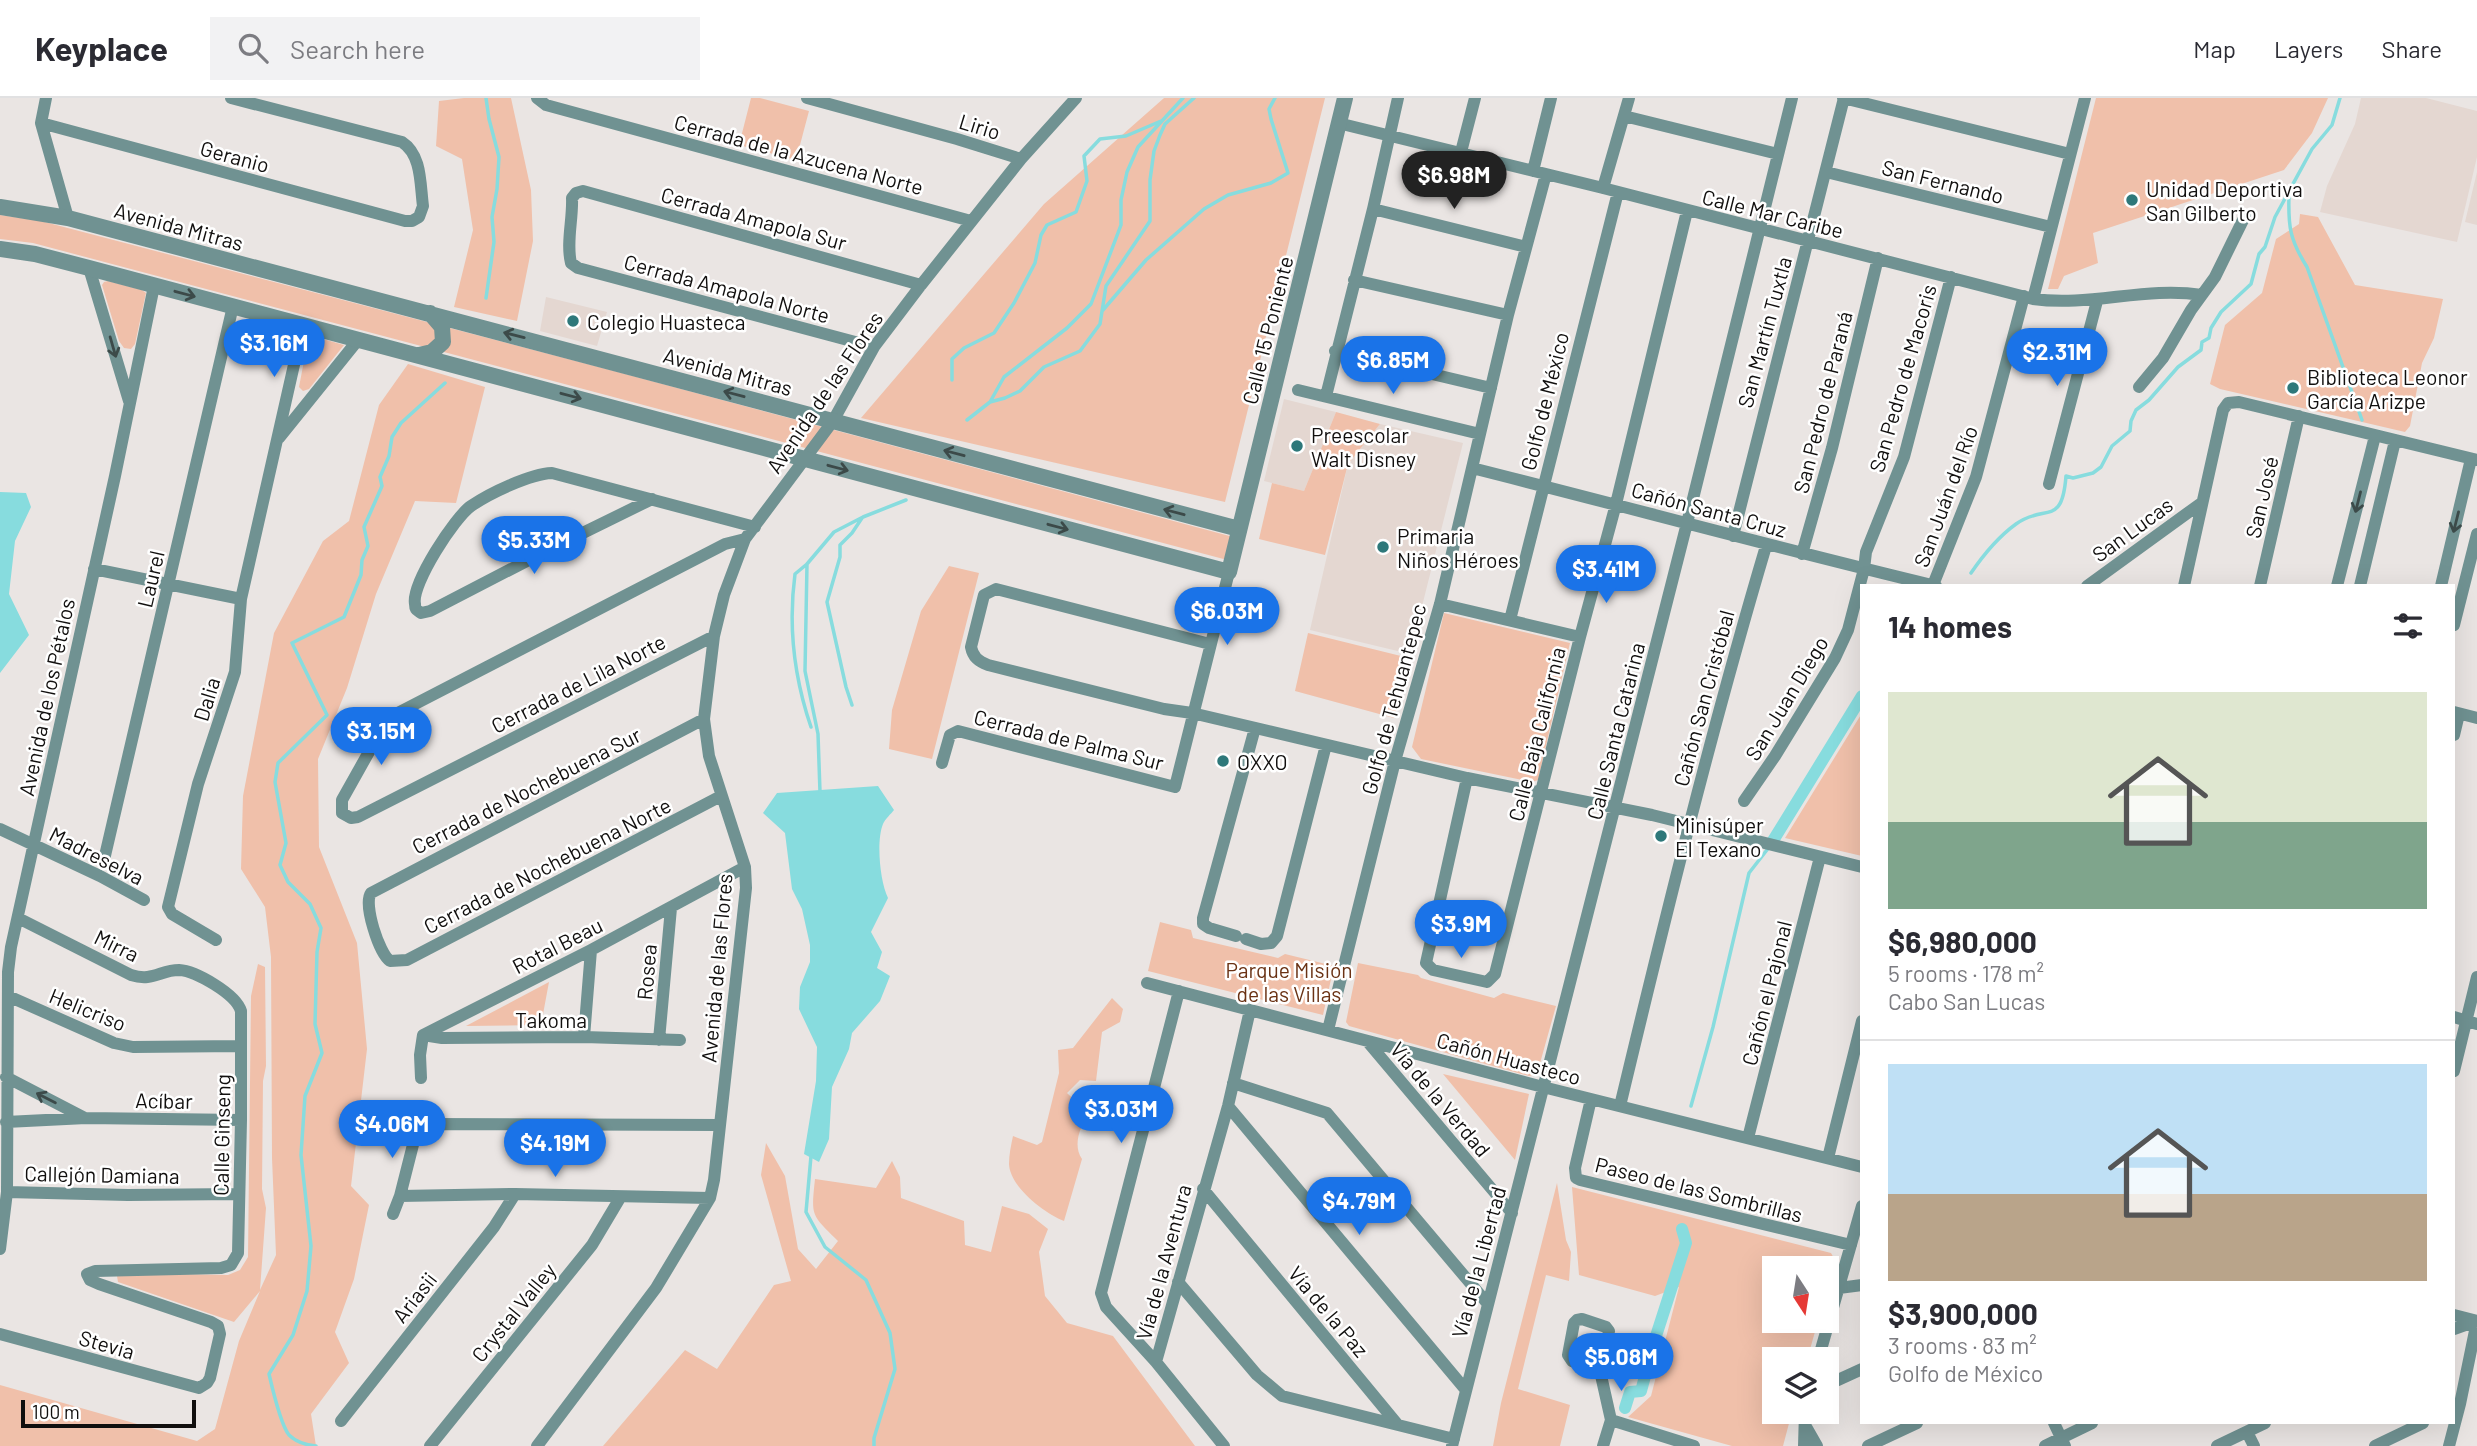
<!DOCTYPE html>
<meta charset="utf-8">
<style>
body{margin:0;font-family:Barlow,sans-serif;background:#f2f2f3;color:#2b2b33;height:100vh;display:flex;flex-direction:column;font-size:26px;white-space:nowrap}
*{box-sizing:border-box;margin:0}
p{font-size:23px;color:#7c7c81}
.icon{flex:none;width:38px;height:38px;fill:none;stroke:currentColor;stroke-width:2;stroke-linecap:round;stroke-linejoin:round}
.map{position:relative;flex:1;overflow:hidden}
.panel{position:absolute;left:1860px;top:486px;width:595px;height:840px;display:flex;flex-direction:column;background:#fff;border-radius:0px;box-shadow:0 7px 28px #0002}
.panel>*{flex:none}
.needle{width:46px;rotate:168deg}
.buttons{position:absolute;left:1762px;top:1158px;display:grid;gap:14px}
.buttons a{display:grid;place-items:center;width:77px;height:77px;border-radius:0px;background:#fff;box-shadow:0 7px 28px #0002;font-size:35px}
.scale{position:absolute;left:21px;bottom:18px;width:175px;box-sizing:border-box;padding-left:7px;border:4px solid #110f0e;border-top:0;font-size:19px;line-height:24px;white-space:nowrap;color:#110f0e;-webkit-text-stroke:5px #fff;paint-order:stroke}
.price{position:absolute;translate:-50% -60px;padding:0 16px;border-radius:24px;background:#1a73e8;color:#fff;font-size:23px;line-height:46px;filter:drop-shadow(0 2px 4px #0008)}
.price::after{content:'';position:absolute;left:50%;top:42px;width:21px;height:16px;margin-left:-10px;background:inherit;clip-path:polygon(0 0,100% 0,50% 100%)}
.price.current{background:#222;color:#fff}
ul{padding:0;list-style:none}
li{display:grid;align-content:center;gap:14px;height:371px;padding:0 28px}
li+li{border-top:2px solid #e1e1e2}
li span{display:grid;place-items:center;height:217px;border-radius:0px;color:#555}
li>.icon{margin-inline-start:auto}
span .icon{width:126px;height:126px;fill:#fffc;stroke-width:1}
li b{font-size:30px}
h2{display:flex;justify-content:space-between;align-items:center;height:84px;padding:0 28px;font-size:30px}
header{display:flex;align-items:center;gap:42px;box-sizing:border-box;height:98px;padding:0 35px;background:#fff;border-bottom:2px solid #e1e1e2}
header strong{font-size:33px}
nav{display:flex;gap:38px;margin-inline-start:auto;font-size:24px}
.search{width:490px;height:63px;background:#f2f2f3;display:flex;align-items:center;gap:18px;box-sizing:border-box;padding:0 24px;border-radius:0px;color:#7c7c81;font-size:26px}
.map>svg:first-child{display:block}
.built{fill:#e4d7d1}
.green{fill:#f0c0aa}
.water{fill:#87dcde}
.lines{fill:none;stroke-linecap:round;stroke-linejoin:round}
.stream{stroke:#87dcde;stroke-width:3.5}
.canal{stroke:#87dcde;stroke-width:12}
.minor{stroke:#709292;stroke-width:12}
.tertiary{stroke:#709292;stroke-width:16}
.oneway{stroke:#3c4a49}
.poi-dot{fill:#2e787a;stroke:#fff;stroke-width:2.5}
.labels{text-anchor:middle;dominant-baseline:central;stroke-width:5;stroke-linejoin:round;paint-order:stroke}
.street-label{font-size:21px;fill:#110f0e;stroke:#fff}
.poi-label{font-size:21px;fill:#110f0e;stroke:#fff;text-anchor:start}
.park-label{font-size:21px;fill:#6a3214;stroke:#fff}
</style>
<header>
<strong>Keyplace</strong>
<div class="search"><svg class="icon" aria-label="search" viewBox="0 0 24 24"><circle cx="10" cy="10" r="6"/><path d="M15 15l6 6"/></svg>Search here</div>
<nav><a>Map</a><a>Layers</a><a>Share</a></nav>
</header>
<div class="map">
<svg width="2477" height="1348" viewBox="0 0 2477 1348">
<rect width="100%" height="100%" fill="#eae5e3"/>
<path class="built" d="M2361 0H2426L2477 13V59L2457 144 2320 114 2327 88 2355 26Z
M2477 74V127L2465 124Z
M546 199 607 214 597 248 540 233Z
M1284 301 1336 314 1304 393 1264 383Z
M1380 326 1463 345 1410 556 1310 532 1348 366Z"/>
<path class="green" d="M464 0H511L531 92 533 143 517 223 454 209 473 132 462 61 436 48 439 3Z
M751 0H760L809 13 796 62 739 47Z
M1164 0H1325L1225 404 861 320 1044 106Z
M2096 0H2328L2312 35 2284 72 2093 135 2098 165 2064 178 2058 191H2048Z
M2300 116 2318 119 2355 187 2443 201 2434 240 2422 265 2410 328 2405 334 2220 291 2210 286 2225 227 2262 195 2276 141 2299 126Z
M0 117 41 123 614 273 1237 440 1231 463 33 145 0 141Z
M108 183 142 192 146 195 135 246 131 251 124 250 119 243 102 187 104 184Z
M309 237 344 247 309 291 303 293 299 289Z
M408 266 485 289 456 405 415 403 376 496 347 590 318 661 319 749 357 845 367 951 351 1088 369 1107 354 1181 335 1234 349 1265 311 1316 316 1348H0V1287L197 1343 215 1331 239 1243 260 1193 234 1224 118 1184 117 1178 124 1175 228 1177 240 1172 248 1159 251 898 258 866 265 869 266 968 263 983 262 1091 266 1110 260 1192 276 1157 272 1060 271 859 265 809 241 771 243 698 274 535 323 443 349 423 379 307Z
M1336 314 1380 326 1348 366 1325 457 1259 441 1272 385 1304 393Z
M949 468 979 475 932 661 889 651 892 612 921 513Z
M1444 515 1570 545 1538 682 1532 684 1421 661 1412 649Z
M1308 535 1409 560 1394 620 1295 593Z
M1862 615V758L1785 740Z
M1160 824 1191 832 1193 840 1278 860 1285 856 1334 868 1323 917 1148 873Z
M1358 865 1418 877 1421 880 1494 900 1503 895 1556 908 1537 976 1529 978 1349 928 1346 924Z
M549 884 541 927 466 928Z
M1112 900 1123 911 1120 924 1102 934 1096 983 1080 982 1067 995 1088 1015C1081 1029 1072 1046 1082 1061L1064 1123C1044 1115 1010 1089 1009 1066 1009 1057 1011 1047 1013 1038L1037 1047 1042 1044 1059 975 1058 952 1073 950Z
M1443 976 1529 996 1515 1062Z
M766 1045 785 1078 798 1151 816 1171 838 1143C811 1116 811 1119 815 1081L876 1090 892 1063 900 1079 901 1100 964 1123 965 1147 991 1154 1002 1108 1029 1116 1048 1131 1039 1154 1045 1198 1067 1225 1113 1238 1195 1348H603L685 1252 717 1271 774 1187 791 1183 761 1077Z
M1557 1085 1566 1142 1571 1154 1569 1183 1546 1177 1518 1291 1570 1307 1560 1348H1493L1501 1305Z
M1572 1089 1831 1155 1835 1162 1827 1190V1171H1774V1223H1818L1807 1262H1774V1314H1792L1783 1348H1732L1628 1319 1651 1298 1679 1189 1655 1198 1579 1177Z"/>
<path class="water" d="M0 394 26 395 31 409 15 443 9 496 29 537 0 575Z
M878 688 894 712C891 716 885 721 883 726 876 743 880 784 888 800L871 834 882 854 877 870 890 878 880 903 852 935 849 951 832 989 829 1041 819 1064 804 1056 816 983 817 949 799 911 800 889 810 864V847L802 811 792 791 785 735 763 715 777 695Z"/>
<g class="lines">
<path class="stream" d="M486 0 489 21 499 59 497 91 492 119 494 144 486 200
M2289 97C2288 129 2290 142 2307 169L2362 322
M1103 212 1146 162 1204 111 1228 97 1271 85 1288 75 1271 21 1269 11 1275 0
M952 282V261L964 250 994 235 1014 205 1035 165 1041 137 1047 127 1076 114 1087 83 1084 58 1100 41 1126 38 1161 23
M990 304 1004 279 1067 230 1091 206 1121 127V102L1127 74 1138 49 1183 0
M967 322 990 304 1005 300 1020 293 1044 269 1080 253 1100 226 1106 188 1150 123V82L1154 53 1160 37 1165 26 1194 0
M807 466 795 476C788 528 794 579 811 629
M1971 475C1984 456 1998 439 2016 426 2045 405 2062 430 2066 378L2073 380 2093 375 2101 369 2112 348 2130 333 2131 323 2136 312 2149 302 2178 269 2201 252 2202 244 2209 240 2211 230 2221 214 2251 186 2259 156 2265 149 2275 119 2312 51 2332 27 2340 0
M852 607 846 589 827 504 840 459V447L852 435 862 420
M820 694 818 636 805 573 807 466 834 434 863 419 906 402
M1691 1008 1713 929 1749 775 1770 748
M811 1058 806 1114 825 1149 866 1182 890 1235 895 1271 874 1340V1348
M316 1348C306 1347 296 1344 289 1337 281 1327 272 1289 269 1276L293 1237 307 1193 311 1148 301 1057 305 998 322 955 315 926 317 854 321 830 310 806 288 784 280 767 286 745 275 684 278 665 327 617 292 545 344 519 361 477 362 462 368 448 364 429 382 388 380 379 389 358 392 339 401 325 445 285"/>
<path class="canal" d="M1771 746 1862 598
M1625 1310 1630 1294 1641 1293 1656 1238 1686 1145 1682 1131"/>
<path class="minor" d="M46 0 41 25 68 120
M537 0 546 7 971 123
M807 0 957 41 1021 61
M1843 0 2070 56
M1624 18 1778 56
M41 25 405 123H412L419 119 423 108C420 86 422 57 402 44L231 0
M1338 25 1603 90 2033 201C2091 209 2145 188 2202 197
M1461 54 1475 0
M1533 73 1551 0
M1826 74 2051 129
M1603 90 1629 0
M1373 111 1526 149
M89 170 129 303
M1354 182 1508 217
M2033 201 2085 0
M874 249 578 170 571 165C566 145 573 121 572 100L576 95 583 93 921 187
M1335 253 1491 290
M2139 289 2163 260 2191 212 2215 179 2245 118
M1298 292 1480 336
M1326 298 1373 111 1398 0
M279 340 358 242
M1472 370C1627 409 1781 451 1936 488
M2049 386 2097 203
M652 401 544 454 430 513 421 515C417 512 415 512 415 506 411 486 455 419 471 408 490 395 530 376 552 375L755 429
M1733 438 1844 0
M1802 456 1832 350 1878 160
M94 471 241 501
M1933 487 1976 379 2024 198
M2087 488 2200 406
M2184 488 2223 312 2228 305 2239 304 2477 362
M2260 488 2299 318
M2337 488 2375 338
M2360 488 2395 343
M2441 488 2471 361
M1440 506 1580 539
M1510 522 1618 94
M2454 527 2477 436
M714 538 358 719 351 720 342 715V702L388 620 725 446 745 441
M1210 546 996 491 984 497 971 549C973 559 978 563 988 567L1164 611 1192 615 1467 680 1652 717 1862 769
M2454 614 2477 620
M704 621 371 795C363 806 379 855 390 863L407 862 721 698
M2454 637 2459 616
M942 665 950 637 958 633 1175 689 1229 474
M1467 680 1426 865 1433 872 1487 884 1495 876 1580 539 1616 406 1687 113
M1744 703 1775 658 1835 560 1848 532 1864 471 1866 454 1904 359 1951 179
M0 731 100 778 144 802
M104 762 233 208
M1236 838 1209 830 1203 826V820L1255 630
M1246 841 1261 846 1271 845 1277 838 1326 647
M216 842 172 816 168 809 198 686 235 574 241 501 303 227
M1147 885 1543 989 1862 1069
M1179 893 1101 1195 1106 1209 1156 1264 1224 1348
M8 898 114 945 133 949 241 948
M2454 919 2477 926
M1328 932 1395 663 1440 506 1508 217 1546 76
M423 937 442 940 584 939 680 942
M584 939 591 852
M659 942 671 810
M1367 943 1512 1115
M2454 973 2477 879
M6 979 85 1020
M421 980 420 957 423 937 591 852 745 769
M1233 985 1327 1015 1487 1205
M1591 1001 1575 1070 1576 1080 1580 1082 1851 1147
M1228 1008 1465 1291
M1620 1008C1665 820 1711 633 1766 448
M6 1024 86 1020 241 1022
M1748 1040 1820 759
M1828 1060 1862 923
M1203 1091 1398 1327
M7 1094 128 1097 239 1096
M400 1098 515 1096 710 1100
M393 1116 400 1098 417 1031 421 1026 720 1027
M0 1151 7 1094 8 874 11 849 115 378 154 188
M1178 1184 1257 1277 1282 1298 1454 1341
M1839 1190 1862 1187
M2454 1217 2477 1223
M1582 1221 1606 1229 1609 1233 1600 1273 1572 1263 1568 1257 1574 1225 1577 1222Z
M2454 1231 2477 1223
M0 1236 199 1290 207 1285 210 1280 220 1236 218 1228 211 1224 99 1186 90 1182 87 1176 95 1173 221 1170 231 1167 238 1155 241 1022V913C236 896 196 873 179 872 160 872 153 884 131 877L18 820
M1818 1262 1862 1108
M1156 1264 1228 1008 1250 912
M1600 1273 1611 1322
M1827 1287 1862 1271
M1611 1322 1694 1348
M341 1323 494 1129 515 1096
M2054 1325 2065 1348
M1805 1327 1817 1348
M2247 1334 2254 1348
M430 1348 592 1147 620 1100
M537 1348 656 1190 710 1100 714 1082 746 790 745 769 709 658 704 621 714 538 724 497 745 441 833 323 874 249 921 187 1021 61 1076 0
M1452 1348 1687 425 1792 0
M1603 1348 1611 1322
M1804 1348 1805 1314
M1868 1348 1917 1325
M2045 1348 2092 1325
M2217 1348 2265 1325
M2375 1348 2423 1325
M2449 1348 2460 1306 2477 1223"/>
<path class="tertiary" d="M0 109 68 120 1239 431
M0 151 35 156 89 170 1229 474 1345 0
M419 257 432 254 443 244 442 229 430 215"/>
</g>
<defs><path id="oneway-shaft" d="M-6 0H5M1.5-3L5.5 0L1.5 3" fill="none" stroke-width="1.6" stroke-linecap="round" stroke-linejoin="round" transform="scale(1.75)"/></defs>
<g class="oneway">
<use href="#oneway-shaft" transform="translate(185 196) rotate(15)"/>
<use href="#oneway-shaft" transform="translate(514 237) rotate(-166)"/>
<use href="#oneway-shaft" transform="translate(113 249) rotate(74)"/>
<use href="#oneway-shaft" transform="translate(734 296) rotate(-165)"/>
<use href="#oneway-shaft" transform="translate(571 298) rotate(15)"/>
<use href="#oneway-shaft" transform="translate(954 355) rotate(-165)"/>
<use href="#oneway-shaft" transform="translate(838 370) rotate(15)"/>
<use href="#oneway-shaft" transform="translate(2358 404) rotate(104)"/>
<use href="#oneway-shaft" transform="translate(1174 414) rotate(-165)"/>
<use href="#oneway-shaft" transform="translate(2456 424) rotate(104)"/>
<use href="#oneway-shaft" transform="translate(1058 429) rotate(15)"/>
<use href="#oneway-shaft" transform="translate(46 1000) rotate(-153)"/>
</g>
<g class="poi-dot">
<circle cx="2132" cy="102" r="7"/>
<circle cx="573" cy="223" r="7"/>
<circle cx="2293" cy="290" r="7"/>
<circle cx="1297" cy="348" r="7"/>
<circle cx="1383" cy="449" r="7"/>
<circle cx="1223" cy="663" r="7"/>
<circle cx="1661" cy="738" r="7"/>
</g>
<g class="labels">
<g class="street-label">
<text transform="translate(980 28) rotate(17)">Lirio</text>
<text transform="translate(799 56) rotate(15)">Cerrada de la Azucena Norte</text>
<text transform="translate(235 58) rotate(15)">Geranio</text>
<text transform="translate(1943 83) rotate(14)">San Fernando</text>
<text transform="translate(1773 115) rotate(14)">Calle Mar Caribe</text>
<text transform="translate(754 120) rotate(15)">Cerrada Amapola Sur</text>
<text transform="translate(179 128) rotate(15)">Avenida Mitras</text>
<text transform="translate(727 190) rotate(15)">Cerrada Amapola Norte</text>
<text transform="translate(1267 232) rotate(-76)">Calle 15 Poniente</text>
<text transform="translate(1764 234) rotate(-75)">San Martín Tuxtla</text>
<text transform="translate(728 273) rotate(15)">Avenida Mitras</text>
<text transform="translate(1902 280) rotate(-74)">San Pedro de Macoris</text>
<text transform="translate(824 294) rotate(-56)">Avenida de las Flores</text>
<text transform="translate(1544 303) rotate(-76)">Golfo de México</text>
<text transform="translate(1822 304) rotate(-76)">San Pedro de Paraná</text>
<text transform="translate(1945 398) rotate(-70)">San Juán del Río</text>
<text transform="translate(2261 399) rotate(-77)">San José</text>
<text transform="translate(1709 411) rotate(15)">Cañón Santa Cruz</text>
<text transform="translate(2132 431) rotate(-36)">San Lucas</text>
<text transform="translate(150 481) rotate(-77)">Laurel</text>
<text transform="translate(578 585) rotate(-27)">Cerrada de Lila Norte</text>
<text transform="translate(46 599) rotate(-78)">Avenida de los Pétalos</text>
<text transform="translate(1703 600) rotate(-75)">Cañón San Cristóbal</text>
<text transform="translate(1786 600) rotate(-59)">San Juan Diego</text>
<text transform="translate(206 601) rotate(-73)">Dalia</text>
<text transform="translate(1393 601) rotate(-75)">Golfo de Tehuantepec</text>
<text transform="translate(1615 633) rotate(-76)">Calle Santa Catarina</text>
<text transform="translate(1536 636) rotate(-76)">Calle Baja California</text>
<text transform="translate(1069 641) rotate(14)">Cerrada de Palma Sur</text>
<text transform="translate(526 692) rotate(-27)">Cerrada de Nochebuena Sur</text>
<text transform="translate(97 757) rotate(27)">Madreselva</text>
<text transform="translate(547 767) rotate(-27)">Cerrada de Nochebuena Norte</text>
<text transform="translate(117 847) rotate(26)">Mirra</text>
<text transform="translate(557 847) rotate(-27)">Rotal Beau</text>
<text transform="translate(716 870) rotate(-85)">Avenida de las Flores</text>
<text transform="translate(646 874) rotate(-85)">Rosea</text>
<text transform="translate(1766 895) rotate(-76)">Cañón el Pajonal</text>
<text transform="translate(88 911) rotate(22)">Helicriso</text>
<text x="551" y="921">Takoma</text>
<text transform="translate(1509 960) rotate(15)">Cañón Huasteco</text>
<text transform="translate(1441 1001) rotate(50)">Vía de la Verdad</text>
<text transform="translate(164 1002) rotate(1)">Acíbar</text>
<text transform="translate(221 1037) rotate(-89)">Calle Ginseng</text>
<text transform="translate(102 1076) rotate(1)">Callejón Damiana</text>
<text transform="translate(1699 1091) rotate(14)">Paseo de las Sombrillas</text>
<text transform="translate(1163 1164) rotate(-75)">Vía de la Aventura</text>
<text transform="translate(1478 1164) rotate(-75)">Vía de la Libertad</text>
<text transform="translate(414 1199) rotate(-52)">Ariasii</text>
<text transform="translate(1329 1213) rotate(50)">Vía de la Paz</text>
<text transform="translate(513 1214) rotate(-51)">Crystal Valley</text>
<text transform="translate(107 1246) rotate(16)">Stevia</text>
</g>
<g class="poi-label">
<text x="2146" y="90">Unidad Deportiva<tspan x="2146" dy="24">San Gilberto</tspan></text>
<text x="587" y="223">Colegio Huasteca</text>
<text x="2307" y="278">Biblioteca Leonor<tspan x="2307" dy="24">García Arizpe</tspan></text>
<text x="1311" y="336">Preescolar<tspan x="1311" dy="24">Walt Disney</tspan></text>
<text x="1397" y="437">Primaria<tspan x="1397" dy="24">Niños Héroes</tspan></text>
<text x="1237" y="663">OXXO</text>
<text x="1675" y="726">Minisúper<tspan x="1675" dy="24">El Texano</tspan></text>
</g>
<g class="park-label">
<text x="1289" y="871">Parque Misión<tspan x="1289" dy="24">de las Villas</tspan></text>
</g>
</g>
</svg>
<div class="buttons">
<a><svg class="needle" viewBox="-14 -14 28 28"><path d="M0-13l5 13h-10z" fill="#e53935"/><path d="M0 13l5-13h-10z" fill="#7c7c81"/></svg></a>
<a><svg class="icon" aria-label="layers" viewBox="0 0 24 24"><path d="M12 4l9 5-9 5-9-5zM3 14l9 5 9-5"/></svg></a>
</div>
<div class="scale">100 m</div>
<b class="price current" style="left:1454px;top:113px">$6.98M</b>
<b class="price" style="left:274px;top:281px">$3.16M</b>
<b class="price" style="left:2057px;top:290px">$2.31M</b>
<b class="price" style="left:1393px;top:298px">$6.85M</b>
<b class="price" style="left:534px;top:478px">$5.33M</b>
<b class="price" style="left:1606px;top:507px">$3.41M</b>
<b class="price" style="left:1227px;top:549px">$6.03M</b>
<b class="price" style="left:381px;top:669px">$3.15M</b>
<b class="price" style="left:1461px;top:862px">$3.9M</b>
<b class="price" style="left:1121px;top:1047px">$3.03M</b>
<b class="price" style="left:392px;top:1062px">$4.06M</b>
<b class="price" style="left:555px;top:1081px">$4.19M</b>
<b class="price" style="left:1359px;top:1139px">$4.79M</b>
<b class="price" style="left:1621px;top:1295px">$5.08M</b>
<section class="panel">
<h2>14 homes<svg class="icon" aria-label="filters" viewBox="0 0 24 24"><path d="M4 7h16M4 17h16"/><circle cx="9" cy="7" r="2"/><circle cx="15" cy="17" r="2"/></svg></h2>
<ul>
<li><span style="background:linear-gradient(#dfe7d0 60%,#7fa58c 0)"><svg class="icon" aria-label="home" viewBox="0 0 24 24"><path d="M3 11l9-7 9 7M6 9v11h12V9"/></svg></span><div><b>$6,980,000</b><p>5 rooms · 178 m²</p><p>Cabo San Lucas</p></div></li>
<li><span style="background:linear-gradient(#bfe0f5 60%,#b9a48a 0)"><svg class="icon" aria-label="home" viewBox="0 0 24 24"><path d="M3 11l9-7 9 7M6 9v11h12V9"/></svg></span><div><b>$3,900,000</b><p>3 rooms · 83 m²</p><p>Golfo de México</p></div></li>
</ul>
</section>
</div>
